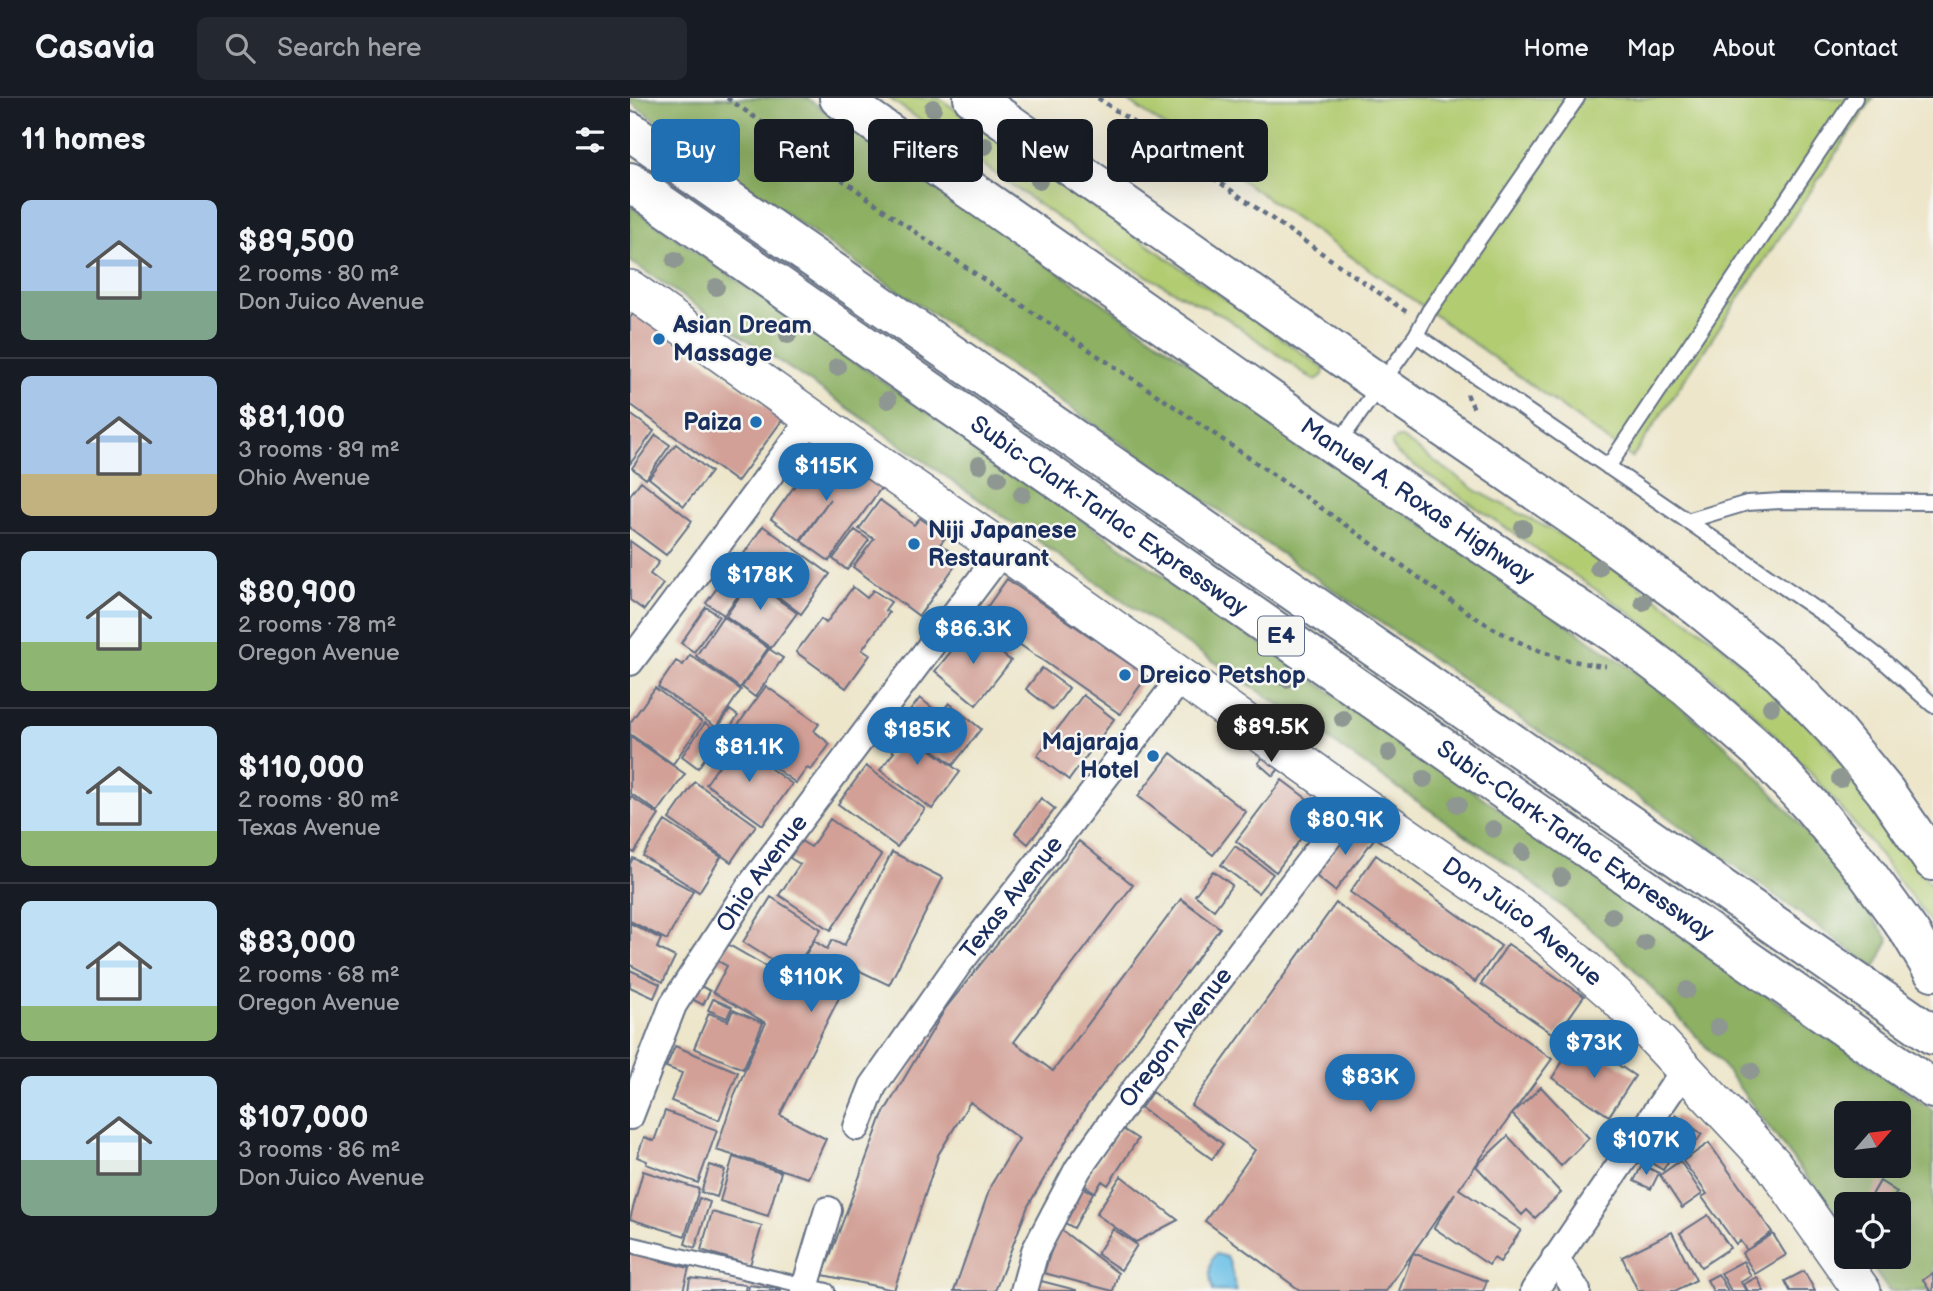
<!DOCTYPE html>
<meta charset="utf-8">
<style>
body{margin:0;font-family:"Balsamiq Sans",sans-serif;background:#242831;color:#f1f3f6;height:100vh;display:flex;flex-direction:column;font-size:26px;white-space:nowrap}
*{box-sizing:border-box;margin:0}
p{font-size:23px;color:#9ea1a6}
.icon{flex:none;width:38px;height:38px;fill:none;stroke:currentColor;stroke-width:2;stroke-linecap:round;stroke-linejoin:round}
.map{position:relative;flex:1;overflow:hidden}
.drawer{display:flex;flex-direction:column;background:#171b24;width:630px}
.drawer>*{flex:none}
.hud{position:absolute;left:21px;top:21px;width:665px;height:63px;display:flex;gap:14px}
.needle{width:46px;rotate:62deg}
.tools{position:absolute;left:1204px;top:1003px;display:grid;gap:14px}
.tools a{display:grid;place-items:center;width:77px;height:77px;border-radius:10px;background:#171b24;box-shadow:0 7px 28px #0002;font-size:35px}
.price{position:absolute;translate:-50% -60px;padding:0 16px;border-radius:24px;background:#1f6fb2;color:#fff;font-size:23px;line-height:46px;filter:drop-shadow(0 2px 4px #0008)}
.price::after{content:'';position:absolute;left:50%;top:42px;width:21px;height:16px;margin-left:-10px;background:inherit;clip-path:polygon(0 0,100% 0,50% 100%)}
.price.on{background:#222;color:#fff}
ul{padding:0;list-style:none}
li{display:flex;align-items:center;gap:21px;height:175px;padding:0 21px}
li+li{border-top:2px solid #363941}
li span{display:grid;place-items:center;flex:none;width:196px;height:140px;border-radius:10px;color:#555}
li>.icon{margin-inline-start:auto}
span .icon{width:84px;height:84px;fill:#fffc;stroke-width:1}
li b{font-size:30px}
h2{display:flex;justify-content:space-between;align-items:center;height:84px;padding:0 21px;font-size:30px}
.pill{padding:0 24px;border-radius:10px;background:#171b24;box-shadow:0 7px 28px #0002;font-size:24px;line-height:63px}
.pill.on{background:#1f6fb2;color:#fff}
header{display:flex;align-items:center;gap:42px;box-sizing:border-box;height:98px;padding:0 35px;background:#171b24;border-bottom:2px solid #363941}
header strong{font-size:33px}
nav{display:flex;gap:38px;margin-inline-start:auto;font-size:24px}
.search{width:490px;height:63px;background:#242831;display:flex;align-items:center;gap:18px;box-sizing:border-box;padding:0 24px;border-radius:10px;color:#9ea1a6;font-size:26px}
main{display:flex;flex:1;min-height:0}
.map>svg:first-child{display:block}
.green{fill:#b2cc72;stroke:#667e68;stroke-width:2}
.forest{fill:#8db064;stroke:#547061;stroke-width:2;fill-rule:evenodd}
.water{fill:#69bfe6;stroke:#4277a2;stroke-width:2}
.building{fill:#d2a096}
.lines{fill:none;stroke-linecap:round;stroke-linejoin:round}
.lane-casing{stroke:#646f84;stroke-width:18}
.street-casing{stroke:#646f84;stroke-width:30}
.secondary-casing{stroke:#646f84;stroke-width:40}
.primary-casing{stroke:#646f84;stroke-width:42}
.highway-casing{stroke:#646f84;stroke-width:42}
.path{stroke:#646f84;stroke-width:4.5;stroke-dasharray:5 5;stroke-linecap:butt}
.lane{stroke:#fff;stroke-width:14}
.street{stroke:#fff;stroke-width:26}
.secondary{stroke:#fff;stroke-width:37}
.primary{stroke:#fff;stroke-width:38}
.highway{stroke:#fff;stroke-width:38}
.tree{fill:#8e9792}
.poi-dot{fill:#1f6fb2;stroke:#f6f6f2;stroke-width:2.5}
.labels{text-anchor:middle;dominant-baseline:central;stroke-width:5;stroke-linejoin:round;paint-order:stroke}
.shield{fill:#f6f6f2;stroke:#5d6b8a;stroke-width:2}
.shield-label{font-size:23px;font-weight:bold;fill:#1b2f5e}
.poi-label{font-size:24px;font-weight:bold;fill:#1b2f5e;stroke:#f6f6f2;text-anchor:start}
.street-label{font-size:24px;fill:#1b2f5e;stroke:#f6f6f2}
</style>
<header>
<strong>Casavia</strong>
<div class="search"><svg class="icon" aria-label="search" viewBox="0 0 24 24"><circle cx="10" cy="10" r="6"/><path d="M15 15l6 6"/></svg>Search here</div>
<nav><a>Home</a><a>Map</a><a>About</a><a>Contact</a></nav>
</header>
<main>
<section class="drawer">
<h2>11 homes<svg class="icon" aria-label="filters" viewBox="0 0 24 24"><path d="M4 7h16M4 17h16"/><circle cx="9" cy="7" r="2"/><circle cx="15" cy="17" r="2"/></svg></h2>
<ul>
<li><span style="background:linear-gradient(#a9c7e8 65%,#7fa58c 0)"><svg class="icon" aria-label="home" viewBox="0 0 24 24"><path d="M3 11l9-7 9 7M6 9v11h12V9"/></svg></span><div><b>$89,500</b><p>2 rooms · 80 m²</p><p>Don Juico Avenue</p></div></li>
<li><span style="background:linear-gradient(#a9c7e8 70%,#c2b280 0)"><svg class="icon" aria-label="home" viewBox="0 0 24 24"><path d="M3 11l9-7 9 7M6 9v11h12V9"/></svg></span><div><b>$81,100</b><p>3 rooms · 89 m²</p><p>Ohio Avenue</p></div></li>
<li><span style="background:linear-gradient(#bfe0f5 65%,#8fb573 0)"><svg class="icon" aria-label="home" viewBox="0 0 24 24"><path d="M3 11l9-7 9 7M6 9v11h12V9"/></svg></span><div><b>$80,900</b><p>2 rooms · 78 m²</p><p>Oregon Avenue</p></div></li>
<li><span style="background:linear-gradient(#bfe0f5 75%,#8fb573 0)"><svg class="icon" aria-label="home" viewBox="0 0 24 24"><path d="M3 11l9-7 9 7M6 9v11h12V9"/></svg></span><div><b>$110,000</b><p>2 rooms · 80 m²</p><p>Texas Avenue</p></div></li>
<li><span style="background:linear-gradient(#bfe0f5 75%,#8fb573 0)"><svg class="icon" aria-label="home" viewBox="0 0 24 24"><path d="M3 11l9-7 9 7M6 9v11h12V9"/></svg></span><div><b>$83,000</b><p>2 rooms · 68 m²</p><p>Oregon Avenue</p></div></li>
<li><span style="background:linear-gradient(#bfe0f5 60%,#7fa58c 0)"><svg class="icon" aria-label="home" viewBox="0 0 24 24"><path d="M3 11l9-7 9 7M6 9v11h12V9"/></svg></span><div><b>$107,000</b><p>3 rooms · 86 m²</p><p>Don Juico Avenue</p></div></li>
</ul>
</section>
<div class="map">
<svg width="1303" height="1193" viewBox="0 0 1303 1193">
<rect width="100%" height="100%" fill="#f6f6f2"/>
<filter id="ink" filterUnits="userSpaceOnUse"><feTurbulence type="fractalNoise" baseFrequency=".0143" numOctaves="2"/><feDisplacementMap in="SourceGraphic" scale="14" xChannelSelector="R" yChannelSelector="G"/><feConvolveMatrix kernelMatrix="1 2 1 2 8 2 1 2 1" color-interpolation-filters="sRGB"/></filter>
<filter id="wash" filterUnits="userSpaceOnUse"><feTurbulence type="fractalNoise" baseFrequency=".00686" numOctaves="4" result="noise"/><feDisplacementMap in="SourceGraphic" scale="28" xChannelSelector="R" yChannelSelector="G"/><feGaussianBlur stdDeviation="1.57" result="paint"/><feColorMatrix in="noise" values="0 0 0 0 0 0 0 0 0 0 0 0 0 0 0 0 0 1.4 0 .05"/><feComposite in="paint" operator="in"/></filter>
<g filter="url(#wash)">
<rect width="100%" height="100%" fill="#ede6cb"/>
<path class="green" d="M259 0H309L692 269 694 272 693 277 686 282 681 280 595 219 549 196 480 157Z
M494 0H1243L1002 360 799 213Z
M768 340H772L847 393 958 451 1088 544 1188 636 1263 732 1303 790V827L1238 742 1177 671 1115 607 1060 560 994 511 768 356 762 348V344Z"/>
<path class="forest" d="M0 0H177L1016 581C1039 600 1064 619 1086 639 1153 698 1206 770 1259 842L1245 870 1024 709 871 608 348 246 208 153 0 4Z
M0 108 1303 1012V1193H1259L1235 1159 1269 1158V1106H1216V1132L1090 964 1007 874 970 839 894 778 641 601 531 529 208 303 0 163ZM1216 1015H1269V1068H1216Z"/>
<path class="water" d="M586 1156 597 1159C603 1169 602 1182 607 1193H583C580 1182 576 1164 586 1156Z"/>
<g id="blocks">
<path class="building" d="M5 213 153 321 107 384 0 306V220Z
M0 316 24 333 0 366Z
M26 337 40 347 16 381 2 370Z
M46 346 81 374 54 408 19 380Z
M193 348 251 390 199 463 171 443 200 401 170 442 141 421Z
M11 383 62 423 36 457 0 430V397Z
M250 402 284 427 290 420 316 439 310 446 330 461 289 518 223 469 244 441 229 431Z
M133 428 200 476 171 516 106 467Z
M225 432 239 442 217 472 203 461Z
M0 443 29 464 20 476 33 486 14 512 0 502Z
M111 475 167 515 141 550 96 518 112 495 102 487Z
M377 481 517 578 490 616 350 519Z
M93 482 110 495 94 517 76 505Z
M223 489 237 500 243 492 261 504 255 512 259 515 232 552 240 557 216 590 166 554 191 521 196 525Z
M76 509 89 518 64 554 51 545Z
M93 518 138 550 110 590 66 558Z
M340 530 381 563 346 607 305 573Z
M139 551 153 560 125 599 112 589Z
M60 557 111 592 86 629 28 589 46 563 53 567Z
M412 570 439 590 423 612 396 591Z
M136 588 189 626 184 633 200 646 181 672 177 670 166 685 100 638Z
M25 590 72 624 43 666 0 636V625Z
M453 597 484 621 439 682 407 658Z
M290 600 310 616 319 605 351 631 323 667 270 626Z
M100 612 108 618 95 636 87 631Z
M264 624 330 674 302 711 250 672 264 654 250 643Z
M75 625 91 637 68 670 52 658Z
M0 638 55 676 28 714 0 695Z
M105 645 162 686 133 727 76 686Z
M638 653 653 666 643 678 628 665Z
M541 655 616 714 583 757 508 698Z
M236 668 295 711 267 749 208 706Z
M652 682 692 712 646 774 606 743Z
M65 684 126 727 101 764 39 721Z
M0 698 29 717 4 755 0 752Z
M411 700 425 711 398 746 385 735Z
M200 721 251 757 201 832 149 797 170 766 160 760 171 743 181 749Z
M35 723 91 759 69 794 13 758Z
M724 726 744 741 705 793 686 778Z
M449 743 503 787 384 944 423 973 551 801 590 830 456 1009 398 1108 365 1193H324L361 1087 389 1041 340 1004 308 1057 264 1192 193 1177 252 1018 315 911Z
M605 748 643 776 628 795 591 767Z
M262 754 313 780 259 887 224 870 150 1017 196 1041 178 1080 86 1052 104 998 127 943 136 925 83 894 97 868 88 863 97 846 160 882 184 843 197 851 202 842 214 848Z
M746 757 871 848 845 884 720 794Z
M3 760 63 793 37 842 0 823V766Z
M583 773 602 787 584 812 565 797Z
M141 799 191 831 162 875 113 844Z
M706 805 922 961 882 1016 911 989 959 1040 931 1068 882 1016 829 1091 891 1132 870 1164 864 1160 859 1167 804 1130 825 1095 756 1193H671L575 1123 625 1052 561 1007Z
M0 825 31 841 27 850 45 859 33 884 0 867Z
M878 846 954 898 926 938 851 886Z
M0 872 30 886 24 900 0 889Z
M69 887 80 893 73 907 62 901Z
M83 901 102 909 97 920 78 912Z
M103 912 133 925 113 971 64 950 79 915 98 923Z
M45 948 108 974 89 1022 41 1003 52 975 36 969Z
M943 948 971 966 975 958 1005 978 979 1018 922 980Z
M522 994 593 1046 582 1061 511 1010Z
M35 1013 87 1032 68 1085 16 1066 17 1063 7 1059 14 1039 24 1043Z
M1046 1017 1072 1036 1054 1060 1028 1040Z
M491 1030 508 1041 478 1087 472 1083 465 1094 454 1087Z
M878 1038 931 1095 905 1120 897 1112 892 1117 846 1068Z
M1026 1044 1043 1055 1033 1072 1015 1061Z
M1079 1045 1142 1134 1117 1152 1110 1143 1106 1146 1072 1099 1077 1096 1053 1063Z
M103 1059 151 1074 138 1118 90 1103Z
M1050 1063 1072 1096 1052 1110 1030 1077Z
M80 1067 95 1072 87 1099 71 1094Z
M1012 1067 1029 1075 1021 1091 1004 1083Z
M13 1073 69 1091 55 1138 0 1121Z
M491 1078 548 1122 506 1144 466 1116Z
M1250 1083 1267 1094 1259 1106H1241L1238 1104Z
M449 1087 463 1095 444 1130 430 1122Z
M69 1100 80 1104 65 1150 55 1146Z
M82 1114 132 1128 120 1167 71 1152Z
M1078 1117 1100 1150 1071 1169 1050 1135Z
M430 1131 488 1175 483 1193 414 1175 420 1156Z
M483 1131 507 1147 491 1172 467 1156Z
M1042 1134 1066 1182 1045 1193H1008L992 1159Z
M1143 1136 1156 1157 1125 1176 1112 1155Z
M0 1155 59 1170 53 1193H0Z
M783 1155 857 1183 853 1193H769Z
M1113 1163 1121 1178 1111 1184 1116 1193H1101L1091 1175Z
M1174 1173 1185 1193H1160L1155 1183Z
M1303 1175V1193H1300L1293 1182Z
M1088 1176 1098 1193H1083L1077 1182Z
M1127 1179 1134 1193H1118L1114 1186Z
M60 1180 116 1187 115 1193H58Z
M411 1183 446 1192V1193H408Z
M119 1187 151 1191V1193H118Z"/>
</g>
</g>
<g filter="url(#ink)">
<use href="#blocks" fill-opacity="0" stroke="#646f84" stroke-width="2"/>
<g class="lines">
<defs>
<path id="lane" d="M786 237 1199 520 1249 559 1303 607
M707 347 786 237 799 213 947 0
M978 369 1225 0
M1057 423 1117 405 1151 403 1303 404
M0 1146 197 1193"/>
<g id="street">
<path d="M0 564 182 320"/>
<path id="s1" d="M0 1018 43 907 120 788 373 452"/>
<path id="s2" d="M227 1029 243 988 327 868 436 730 551 580"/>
<path d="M925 1160 947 1193"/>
<path d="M174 1193 198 1112"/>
<path id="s3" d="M394 1193 405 1153 448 1071 503 994 726 703"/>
<path d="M904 1193 1055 971"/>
</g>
<g id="secondary">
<path id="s4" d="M0 191 182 320 373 452 726 703 901 824 985 897 1143 1066 1232 1193"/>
</g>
<g id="primary">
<path id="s5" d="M209 0 706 348 999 545 1056 588 1130 653 1183 710 1233 770 1281 836 1303 873"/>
<path d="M343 0 750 286 967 435 1068 509 1151 576 1205 632 1255 693 1303 763"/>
</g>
<g id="highway">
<path d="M0 33 1303 937"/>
<path id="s6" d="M0 84 1303 991"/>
</g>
</defs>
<use href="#lane" class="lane-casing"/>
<use href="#street" class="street-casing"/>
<use href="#secondary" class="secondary-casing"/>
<use href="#primary" class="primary-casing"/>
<use href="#highway" class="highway-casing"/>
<path class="path" d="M97 0C177 55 254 113 334 168 420 227 508 283 593 342 650 381 706 420 762 460 829 508 890 561 976 568
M468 0 778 215
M837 296 845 313"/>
<use href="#lane" class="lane"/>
<use href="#street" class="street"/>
<use href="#secondary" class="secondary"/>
<use href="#primary" class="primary"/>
<use href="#highway" class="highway"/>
</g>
<g class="tree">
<circle cx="303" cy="10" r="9"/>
<circle cx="355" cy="48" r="9"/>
<circle cx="409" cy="83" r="9"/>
<circle cx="45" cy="162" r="9"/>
<circle cx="86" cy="189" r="9"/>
<circle cx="158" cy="237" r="9"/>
<circle cx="207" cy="269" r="9"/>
<circle cx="258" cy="302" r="9"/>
<circle cx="349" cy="367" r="9"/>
<circle cx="368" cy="380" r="9"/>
<circle cx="392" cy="396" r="9"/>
<circle cx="893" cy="430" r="9"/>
<circle cx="968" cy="470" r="9"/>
<circle cx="1013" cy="504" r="9"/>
<circle cx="657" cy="581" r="9"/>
<circle cx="1141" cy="609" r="9"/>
<circle cx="713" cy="621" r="9"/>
<circle cx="759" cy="655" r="9"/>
<circle cx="794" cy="681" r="9"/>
<circle cx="1210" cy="681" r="9"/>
<circle cx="828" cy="706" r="9"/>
<circle cx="863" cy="731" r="9"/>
<circle cx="893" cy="754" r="9"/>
<circle cx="931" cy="779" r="9"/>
<circle cx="982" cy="818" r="9"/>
<circle cx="1015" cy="845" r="9"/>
<circle cx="1057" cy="892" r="9"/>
<circle cx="1088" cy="929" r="9"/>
<circle cx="1121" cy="973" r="9"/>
</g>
</g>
<g class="poi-dot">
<circle cx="29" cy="241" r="7"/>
<circle cx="126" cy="324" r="7"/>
<circle cx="284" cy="446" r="7"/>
<circle cx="495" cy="577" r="7"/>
<circle cx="523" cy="658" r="7"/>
</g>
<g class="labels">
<rect class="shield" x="628" y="518.5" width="46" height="39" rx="5"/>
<g class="shield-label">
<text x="651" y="538">E4</text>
</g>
<g class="poi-label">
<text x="43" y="227">Asian Dream<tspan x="43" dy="28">Massage</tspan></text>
<text x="112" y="324" text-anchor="end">Paiza</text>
<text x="298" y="432">Niji Japanese<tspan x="298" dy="28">Restaurant</tspan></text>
<text x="509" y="577">Dreico Petshop</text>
<text x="509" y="644" text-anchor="end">Majaraja<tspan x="509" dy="28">Hotel</tspan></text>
</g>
<g class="street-label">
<text stroke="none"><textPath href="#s5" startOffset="705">Manuel A. Roxas Highway</textPath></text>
<text stroke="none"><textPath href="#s6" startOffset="584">Subic-Clark-Tarlac Expressway</textPath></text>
<text stroke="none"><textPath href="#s6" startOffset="1152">Subic-Clark-Tarlac Expressway</textPath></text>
<text stroke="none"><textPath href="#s1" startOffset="278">Ohio Avenue</textPath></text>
<text stroke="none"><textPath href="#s2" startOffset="278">Texas Avenue</textPath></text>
<text stroke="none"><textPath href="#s4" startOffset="1094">Don Juico Avenue</textPath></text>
<text stroke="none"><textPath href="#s3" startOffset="298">Oregon Avenue</textPath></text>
</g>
</g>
</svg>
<div class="tools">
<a><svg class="needle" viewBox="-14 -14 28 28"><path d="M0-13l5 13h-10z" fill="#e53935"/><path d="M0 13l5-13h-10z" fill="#9ea1a6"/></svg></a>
<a><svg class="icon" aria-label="locate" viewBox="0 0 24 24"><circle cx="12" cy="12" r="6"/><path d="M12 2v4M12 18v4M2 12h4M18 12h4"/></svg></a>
</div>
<b class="price" style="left:196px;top:405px">$115K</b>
<b class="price" style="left:130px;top:514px">$178K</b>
<b class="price" style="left:343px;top:568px">$86.3K</b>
<b class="price on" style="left:641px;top:666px">$89.5K</b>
<b class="price" style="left:287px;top:669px">$185K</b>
<b class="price" style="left:119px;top:686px">$81.1K</b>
<b class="price" style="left:715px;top:759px">$80.9K</b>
<b class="price" style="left:181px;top:916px">$110K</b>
<b class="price" style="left:964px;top:982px">$73K</b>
<b class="price" style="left:740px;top:1016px">$83K</b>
<b class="price" style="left:1016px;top:1079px">$107K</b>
<div class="hud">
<a class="pill on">Buy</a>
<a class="pill">Rent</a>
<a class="pill">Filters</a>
<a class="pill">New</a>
<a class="pill">Apartment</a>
</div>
</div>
</main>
